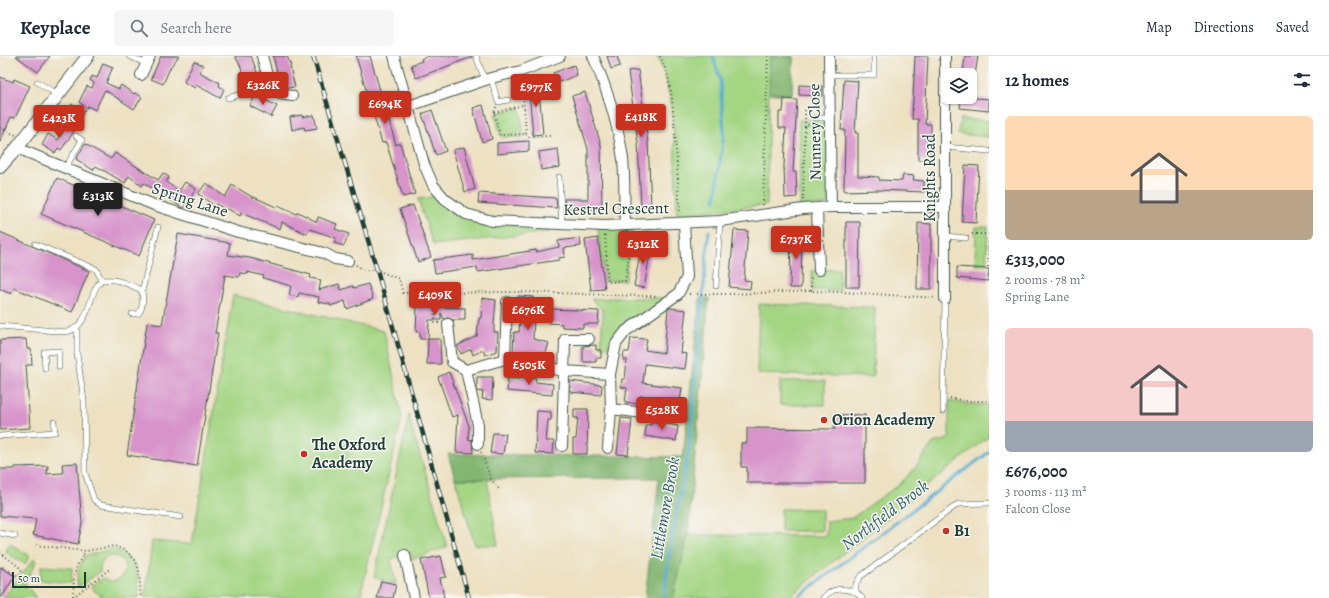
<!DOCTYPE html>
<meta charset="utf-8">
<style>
body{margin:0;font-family:Alegreya,serif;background:#f6f6f7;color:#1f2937;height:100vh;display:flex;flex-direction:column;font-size:15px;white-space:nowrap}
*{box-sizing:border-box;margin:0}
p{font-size:13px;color:#747a83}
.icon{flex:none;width:22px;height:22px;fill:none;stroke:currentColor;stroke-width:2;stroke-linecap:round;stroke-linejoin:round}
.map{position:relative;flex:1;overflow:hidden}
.details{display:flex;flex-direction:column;background:#fff;width:340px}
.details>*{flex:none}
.tools{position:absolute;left:941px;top:12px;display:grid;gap:8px}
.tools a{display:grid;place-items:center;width:36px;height:36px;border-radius:6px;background:#fff;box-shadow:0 1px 3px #0004;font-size:20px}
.scale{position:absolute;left:12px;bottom:10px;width:74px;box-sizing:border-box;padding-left:4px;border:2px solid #1f3d34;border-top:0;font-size:11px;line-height:14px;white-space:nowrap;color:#1f3d34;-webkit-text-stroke:3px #f6f6f2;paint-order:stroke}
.price{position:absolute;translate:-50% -34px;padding:0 9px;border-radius:4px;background:#c8321e;color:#fff;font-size:13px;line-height:26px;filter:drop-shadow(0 1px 2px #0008)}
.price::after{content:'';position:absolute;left:50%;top:24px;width:12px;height:9px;margin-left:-6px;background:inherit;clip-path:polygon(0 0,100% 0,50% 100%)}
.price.current{background:#222;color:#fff}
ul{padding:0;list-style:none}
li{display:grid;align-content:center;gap:8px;height:212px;padding:0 16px}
li span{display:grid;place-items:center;height:124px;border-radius:6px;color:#555}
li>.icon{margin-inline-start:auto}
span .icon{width:72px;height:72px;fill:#fffc;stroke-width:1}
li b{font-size:17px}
h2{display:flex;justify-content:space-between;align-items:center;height:48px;padding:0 16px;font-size:17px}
header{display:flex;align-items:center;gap:24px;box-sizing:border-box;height:56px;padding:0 20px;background:#fff;border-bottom:1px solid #e0e1e3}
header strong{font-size:19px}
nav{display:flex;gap:22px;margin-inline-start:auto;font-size:14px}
.search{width:280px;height:36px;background:#f6f6f7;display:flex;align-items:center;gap:10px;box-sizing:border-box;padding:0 14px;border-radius:6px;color:#747a83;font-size:15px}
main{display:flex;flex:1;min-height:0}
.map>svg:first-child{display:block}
.green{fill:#a4d583;stroke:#62895c}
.forest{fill:#83b671;stroke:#517a52}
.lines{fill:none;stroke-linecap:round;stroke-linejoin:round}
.stream{stroke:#52accf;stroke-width:3}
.building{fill:#d793ca}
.service-casing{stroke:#3e5649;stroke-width:6}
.minor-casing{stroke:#3e5649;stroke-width:12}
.tertiary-casing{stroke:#3e5649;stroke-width:14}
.path{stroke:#3e5649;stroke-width:2;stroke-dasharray:1 3;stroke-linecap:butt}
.service{stroke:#fff;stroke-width:5}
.minor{stroke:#fff;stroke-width:10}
.tertiary{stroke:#fff;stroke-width:12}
.rail-casing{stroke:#1f3d34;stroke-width:4.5}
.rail{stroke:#f6f6f2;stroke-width:3;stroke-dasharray:9;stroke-linecap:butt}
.poi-dot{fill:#c8321e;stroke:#f6f6f2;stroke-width:1.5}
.labels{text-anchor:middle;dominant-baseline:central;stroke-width:3;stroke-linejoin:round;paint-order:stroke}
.street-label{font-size:16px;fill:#1f3d34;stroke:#f6f6f2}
.poi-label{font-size:16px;font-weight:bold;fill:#1f3d34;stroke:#f6f6f2;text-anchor:start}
.water-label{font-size:17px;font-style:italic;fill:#2e5e62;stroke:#f6f6f2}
</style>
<header>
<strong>Keyplace</strong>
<div class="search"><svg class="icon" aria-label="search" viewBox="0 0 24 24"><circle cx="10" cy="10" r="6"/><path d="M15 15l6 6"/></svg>Search here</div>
<nav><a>Map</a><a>Directions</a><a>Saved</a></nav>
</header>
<main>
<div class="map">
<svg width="989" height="542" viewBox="0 0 989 542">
<rect width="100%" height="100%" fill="#f6f6f2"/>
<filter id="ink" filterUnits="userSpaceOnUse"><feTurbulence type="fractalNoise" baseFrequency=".025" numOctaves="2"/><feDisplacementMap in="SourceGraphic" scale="8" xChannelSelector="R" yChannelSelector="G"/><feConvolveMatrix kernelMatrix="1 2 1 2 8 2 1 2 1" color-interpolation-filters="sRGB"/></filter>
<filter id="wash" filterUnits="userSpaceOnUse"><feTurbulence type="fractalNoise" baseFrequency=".012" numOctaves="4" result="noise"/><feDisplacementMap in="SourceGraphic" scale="16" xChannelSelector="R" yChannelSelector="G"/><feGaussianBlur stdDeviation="0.9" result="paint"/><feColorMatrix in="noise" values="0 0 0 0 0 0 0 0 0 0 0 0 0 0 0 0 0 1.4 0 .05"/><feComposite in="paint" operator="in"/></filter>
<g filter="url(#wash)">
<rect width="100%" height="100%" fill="#ede1c2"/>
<path class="green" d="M657 0H793L792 38H769L767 149 677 158 674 79 671 47 665 20Z
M520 51 524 81H501L495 58Z
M960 63 989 65V81L958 78Z
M799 64H827L829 149 800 150Z
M439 140 466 159 547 167 549 176 433 189 418 143Z
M633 166 625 224 605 225 597 167Z
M976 171H988L986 209H975Z
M839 213 840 235 812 234V215Z
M233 239 384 275 402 361 360 542H145L152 485 192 488Z
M617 242H667L626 266 616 276 608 291 601 290 603 254 591 243Z
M759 248 875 251 873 321 757 318Z
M780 325H825V349H780Z
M949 345 966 348 989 349V380L788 542H673L688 479 826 480 827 465 852 462 901 427 916 411 933 387 949 383Z
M409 359 412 374 426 418 447 491 412 503 411 497 391 503 396 528 374 521Z
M455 423H487L498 489H475Z
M781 453H822V475H781Z
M10 488 30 500 25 508 5 496Z
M112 493C140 503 137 516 139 542H106L100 539 92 533V529L104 522C108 525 114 526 119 523 122 521 125 517 125 513 126 495 98 495 100 516L78 531C75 520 80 510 85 500Z
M34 503 37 504 25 527 27 532 30 534 36 542H3Z
M41 510 72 512 71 527 40 524Z"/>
<path class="forest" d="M770 0H793L792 38 769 37Z
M700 242H709L688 479 673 542H645L659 422 455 423 448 398 683 401Z"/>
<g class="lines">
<path class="stream" d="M713 0 720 23 724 76 715 144
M664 542 668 505 689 391 709 175
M797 542 989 396"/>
</g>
<g id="blocks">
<path class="building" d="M16 0H50L38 16Z
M161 0H179L171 10 163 28 151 23Z
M235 0H251L261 27 247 32 241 15 242 14 240 9Z
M273 0H287L291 10 290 11 295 31 285 32 284 28H280Z
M356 0H370L396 89 400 87 415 138 403 141 386 86 382 87Z
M429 0H472V1L416 22 411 9 422 5 421 3Z
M607 0H617L620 10 611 13Z
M915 0H928L925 68H931V104H918V63H912Z
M965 0H978L975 19H963Z
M194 5 203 9 199 16 220 27 219 30 224 33 220 42 196 29 195 32 184 26Z
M103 7 113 11 106 27 119 33 121 29 134 38 135 37 142 41 134 53 105 34 95 54 88 50 87 52 79 46 87 30 92 32 94 27 90 24 92 20 97 22Z
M574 9 577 19 557 27 553 17Z
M638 14 648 86 651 150 641 151 638 87 628 15Z
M0 21 13 26 14 23 30 30 15 62 11 61 0 86Z
M538 24 543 78 533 79 528 25Z
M844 24 858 25 855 77H858V120L879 121V124L902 125 903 119 914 120 913 124 924 125V136L879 134 844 135 845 74H841Z
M799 29 822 30V40L799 39Z
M585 36 601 89 602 153 565 152 564 143H588V93L572 40Z
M256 38 264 41 263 43 277 50 271 61 250 50Z
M961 41 989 43V55L960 52Z
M784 43 797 44 793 116H796L797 141 785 142 784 110 786 72H779V56H783Z
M72 48 77 52 78 50 85 54 75 69 63 61Z
M483 49 492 83 482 86 473 52Z
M432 54 446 95 436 99 422 58Z
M302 59V61L314 59 317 72 305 74 304 71 292 74 290 61Z
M70 66 77 71 61 94 58 92 55 97 42 89 48 78 58 84Z
M529 85V95L497 98V87Z
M85 88 111 103 115 97 158 124 163 117 169 121 166 126 179 135 185 126 196 133 184 152H183L144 127 142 130 129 120 125 127 96 110 93 114 76 103Z
M464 91 475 133 465 136 453 94Z
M558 93 560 111 541 114 539 96Z
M965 109 979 110 976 167 962 166Z
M57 122 154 164 139 200 41 158Z
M206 127 225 141 232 129 254 142V141L276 151 277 150 297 158 298 156 317 166 318 161 337 168 335 173 349 178 344 190 334 187 336 182 310 173 307 178 282 166 280 173 241 157 240 160 228 153 227 154 216 148 215 150 198 138Z
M479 137 555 142V143H556L557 152 478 147Z
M413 149 431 201 418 206 400 153Z
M846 166H860L859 231H846Z
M918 167 931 168V233H917Z
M734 174 748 175 744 224 751 225 750 233 729 231Z
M0 176 89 215 72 256 14 232 11 238 0 233Z
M791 176H802L801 232H790Z
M178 178 230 187 228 199 250 202 311 219 310 222 321 224 319 234 339 228 341 234 353 230 354 232 368 228 373 243 347 253 345 245 330 250V248L318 246 319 241 299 237 298 241 289 239 291 230 263 222 264 220 248 216V218L240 217 239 221 225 219 215 277H218L197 410 127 399 147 267 162 269Z
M580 182 581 190 564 192 565 201 559 202V204L478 216 477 211 435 217 433 204 473 199V204L536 194V196L559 191 558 185Z
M598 182 605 233 591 234 585 184Z
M642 186 652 187 644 232 634 230Z
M957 211 989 213 988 225 957 222Z
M518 240 533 241 531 262H534L533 283 549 287 545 300 535 298 513 296 514 276H519L521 249H517Z
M421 242 430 243V251L465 252V264H453L448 262 444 263 441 257V264H429L428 283H420V276H416L417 251H421Z
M482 242 496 244 494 268V276H498L497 295 485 299 483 294 473 299 471 293 461 298 457 290 477 280 479 262H481Z
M670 252 686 254 681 297 687 298 685 313 645 308 643 327 682 332 680 345 640 340 639 348 625 346 627 332 621 331 622 323H625L627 304H623L624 296H629L631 282 647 283 645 294 664 297 668 253Z
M550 253 599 255 598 268H583V272L562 271V268L549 267Z
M26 283 27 293H31L32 309H26L30 372 0 374V284Z
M428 283H440L441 308H427Z
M596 289V294H601V302H596V306H583V290Z
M449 316 469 370 468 383 472 384 473 397 456 396 458 359 452 361 438 321Z
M477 321H493L492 344 482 343 483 336 477 335Z
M520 321 536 322 535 326 553 328 552 339 507 335 508 322 520 323Z
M570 325 602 329 601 339 570 336Z
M574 353H588L587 398H573V383H576L578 362H574Z
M537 355 551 356V364H548L546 385H554L553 398 535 397Z
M835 359H865V427H747V411H741V387H747V372L835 373Z
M621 362 632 363 628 399 617 398Z
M651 365 678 370 676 385 645 380 646 369H651Z
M493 377 506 378 503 398 490 397Z
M77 407 82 467 78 488 33 479 36 463 0 460V413H15V411L48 410 47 418 63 417 62 408Z
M441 500 446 521 440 522 444 542H429L421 504Z
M0 511 15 520 1 542H0Z
M381 525 396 528 393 542H377Z"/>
</g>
</g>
<g filter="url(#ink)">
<use href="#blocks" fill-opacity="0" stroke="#3e5649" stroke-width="1"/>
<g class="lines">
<defs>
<path id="service" d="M129 0 147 8
M476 0 485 24
M829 19H874V0
M491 22 498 46 508 44
M37 26 58 39
M228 42 270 30
M815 62H831
M945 91 989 95
M65 112 82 84 76 80
M559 121 562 169
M945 180 966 182
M35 188 96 213 101 223 100 227
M716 230 720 165
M142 235 158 171
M0 270 67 276C93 269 88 231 103 224 108 223 114 224 119 225 127 228 135 230 142 235 143 242 143 253 138 258H132
M77 272V298L84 345 85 417 94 444 101 449 181 461
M45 312 44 296 59 295V311
M943 355 945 243
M0 380 55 376 54 366
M0 477 15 480
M823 542C833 531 843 532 856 536
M862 542 856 536V528L860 521 958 448 989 447"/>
<path id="minor" d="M262 0 270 30 280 38 292 40
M394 0 424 108 433 129 445 143 466 158 492 165 605 170 720 165 803 153 831 151H945
M593 0C607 33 618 67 623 103 625 124 624 147 625 168
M829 0 831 151
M945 0V243
M141 19 150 0
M409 50 491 22 521 15 560 0
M17 92 154 149 238 176 324 197 335 203 348 205
M817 152 819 214
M448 268 452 306 466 314 478 369V388
M505 303 507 246
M466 314 505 303 564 315 610 318
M611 353 668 360
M562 390 565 283H589
M608 392 611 353 610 318 616 288 626 275 678 238 687 221 684 167
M405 499 414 542"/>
<path id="tertiary" d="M0 111 17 92 88 0"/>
</defs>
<use href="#service" class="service-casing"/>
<use href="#minor" class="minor-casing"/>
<use href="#tertiary" class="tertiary-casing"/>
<path class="path" d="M660 0 668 20 672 42 676 93 680 158
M496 51 494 57 500 79 526 78 522 25
M494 57 523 49
M805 71V52
M0 72 16 79
M526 78 529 81 550 80
M803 144 805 71 810 67
M763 149 768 0
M972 178H989
M605 179 608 226 625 225 632 178
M356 209 364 214H377L399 223 403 237C438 238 473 236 508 236 558 236 608 240 658 240
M988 211 989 182
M811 235V219
M434 238 435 267H439
M689 238H731L811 235 842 236 936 242
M950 342 965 345H989
M481 396 491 423 499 433
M36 489 86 495 114 490 126 495 136 505 139 514 141 542
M0 496 19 511 21 515 19 520 0 510
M70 542 73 541C74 521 73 512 86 495
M85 542 73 541 111 512"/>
<use href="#service" class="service"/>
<use href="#minor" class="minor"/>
<use href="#tertiary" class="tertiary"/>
<defs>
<path id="rail" d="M313 0 377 214 469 542"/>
</defs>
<use href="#rail" class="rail-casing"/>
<use href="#rail" class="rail"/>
</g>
</g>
<g class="poi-dot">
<circle cx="824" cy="364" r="4"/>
<circle cx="304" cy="398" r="4"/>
<circle cx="946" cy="475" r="4"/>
</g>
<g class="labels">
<g class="street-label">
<text transform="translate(815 76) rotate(-91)">Nunnery Close</text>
<text transform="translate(930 122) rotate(-90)">Knights Road</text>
<text transform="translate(190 144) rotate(18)">Spring Lane</text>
<text transform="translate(616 153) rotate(-1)">Kestrel Crescent</text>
</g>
<g class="poi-label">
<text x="832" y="364">Orion Academy</text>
<text x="312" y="389">The Oxford<tspan x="312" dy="18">Academy</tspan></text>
<text x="954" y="475">B1</text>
</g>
<g class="water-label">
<text transform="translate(665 452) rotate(-80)">Littlemore Brook</text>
<text transform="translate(885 459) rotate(-37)">Northfield Brook</text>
</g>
</g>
</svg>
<div class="tools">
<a><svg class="icon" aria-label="layers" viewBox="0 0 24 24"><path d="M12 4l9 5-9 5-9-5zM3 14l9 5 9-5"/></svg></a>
</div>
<div class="scale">50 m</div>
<b class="price" style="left:263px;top:50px">£326K</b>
<b class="price" style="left:536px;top:52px">£977K</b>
<b class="price" style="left:385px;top:69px">£694K</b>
<b class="price" style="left:641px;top:82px">£418K</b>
<b class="price" style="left:59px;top:83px">£423K</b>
<b class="price current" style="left:98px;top:161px">£313K</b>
<b class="price" style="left:796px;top:204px">£737K</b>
<b class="price" style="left:643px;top:209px">£312K</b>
<b class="price" style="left:435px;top:260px">£409K</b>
<b class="price" style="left:528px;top:275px">£676K</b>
<b class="price" style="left:529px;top:330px">£505K</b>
<b class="price" style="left:662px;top:375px">£528K</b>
</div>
<section class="details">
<h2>12 homes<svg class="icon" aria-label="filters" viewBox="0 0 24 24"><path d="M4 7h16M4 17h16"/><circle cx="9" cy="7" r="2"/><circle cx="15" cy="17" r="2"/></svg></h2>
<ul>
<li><span style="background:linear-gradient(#ffd9b3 60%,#b9a48a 0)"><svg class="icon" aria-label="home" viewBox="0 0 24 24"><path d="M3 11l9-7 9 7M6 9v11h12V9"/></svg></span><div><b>£313,000</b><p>2 rooms · 78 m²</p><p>Spring Lane</p></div></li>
<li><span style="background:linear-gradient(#f6c9c9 75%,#9aa5b1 0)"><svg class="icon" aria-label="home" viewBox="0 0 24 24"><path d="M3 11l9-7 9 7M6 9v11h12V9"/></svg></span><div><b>£676,000</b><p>3 rooms · 113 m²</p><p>Falcon Close</p></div></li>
</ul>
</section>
</main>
